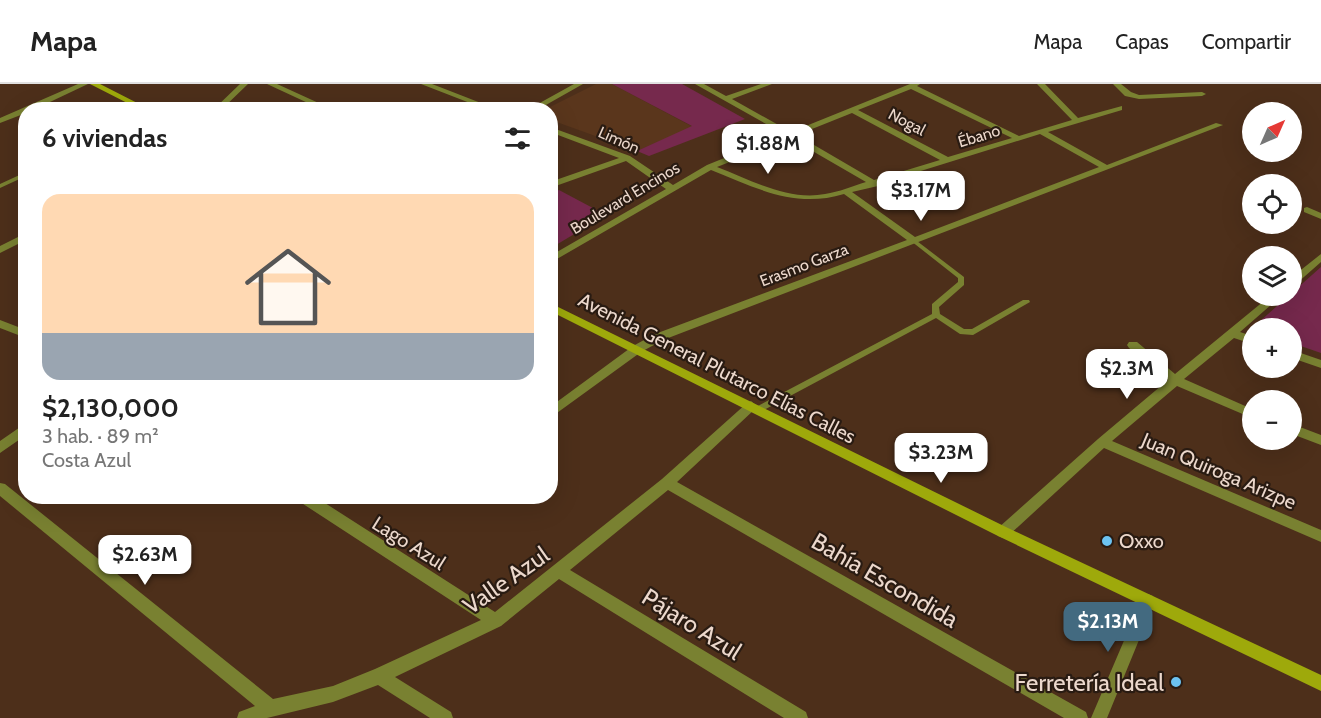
<!DOCTYPE html>
<html lang="es">
<meta charset="utf-8">
<style>
body{margin:0;font-family:Cabin,sans-serif;background:#f6f6f6;color:#222;height:100vh;display:flex;flex-direction:column;font-size:22px;white-space:nowrap}
*{box-sizing:border-box;margin:0}
p{font-size:20px;color:#767676}
.icon{flex:none;width:33px;height:33px;fill:none;stroke:currentColor;stroke-width:2;stroke-linecap:round;stroke-linejoin:round}
.map{position:relative;flex:1;overflow:hidden}
.drawer{position:absolute;left:18px;top:18px;width:540px;height:402px;display:flex;flex-direction:column;background:#fff;border-radius:24px;box-shadow:0 6px 24px #0002}
.drawer>*{flex:none}
.needle{width:39px;rotate:45deg}
.fabs{position:absolute;left:1242px;top:18px;display:grid;gap:12px}
.fabs a{display:grid;place-items:center;width:60px;height:60px;border-radius:50%;background:#fff;box-shadow:0 6px 24px #0002;font-size:30px}
.price{position:absolute;translate:-50% -51px;padding:0 14px;border-radius:12px;background:#fff;color:#222;font-size:20px;line-height:39px;filter:drop-shadow(0 2px 3px #0008)}
.price::after{content:'';position:absolute;left:50%;top:36px;width:18px;height:14px;margin-left:-9px;background:inherit;clip-path:polygon(0 0,100% 0,50% 100%)}
.price.selected{background:#436a80;color:#fff}
ul{padding:0;list-style:none}
li{display:grid;align-content:center;gap:12px;height:318px;padding:0 24px}
li+li{border-top:2px solid #e0e0e0}
li span{display:grid;place-items:center;height:186px;border-radius:18px;color:#555}
li>.icon{margin-inline-start:auto}
span .icon{width:108px;height:108px;fill:#fffc;stroke-width:1}
li b{font-size:26px}
h2{display:flex;justify-content:space-between;align-items:center;height:72px;padding:0 24px;font-size:26px}
header{display:flex;align-items:center;gap:36px;box-sizing:border-box;height:84px;padding:0 30px;background:#fff;border-bottom:2px solid #e0e0e0}
header strong{font-size:28px}
nav{display:flex;gap:33px;margin-inline-start:auto;font-size:21px}
.map>svg:first-child{display:block}
.built{fill:#5a361c}
.green{fill:#76294d}
.lines{fill:none;stroke-linecap:round;stroke-linejoin:round}
.lane{fill:#798131;fill-rule:evenodd}
.street{fill:#798131;fill-rule:evenodd}
.secondary{fill:#9ea90b;fill-rule:evenodd}
.poi-dot{fill:#6cc3f2;stroke:#291b12;stroke-width:2}
.labels{text-anchor:middle;dominant-baseline:central;stroke-width:4.5;stroke-linejoin:round;paint-order:stroke}
.far-street-label{font-size:16px;fill:#ecd8cc;stroke:#291b12}
.street-label{font-size:20px;fill:#ecd8cc;stroke:#291b12}
.poi-label{font-size:20px;fill:#ecd8cc;stroke:#291b12;text-anchor:start}
.near-street-label{font-size:24px;fill:#ecd8cc;stroke:#291b12}
.near-poi-label{font-size:24px;fill:#ecd8cc;stroke:#291b12;text-anchor:end}
</style>
<header>
<strong>Mapa</strong>
<nav><a>Mapa</a><a>Capas</a><a>Compartir</a></nav>
</header>
<div class="map">
<svg width="1321" height="634" viewBox="0 0 1321 634">
<rect width="100%" height="100%" fill="#4d2f1a"/>
<path class="built" d="M596 0H612L693 43 637 67 551 36 550 26H544Z"/>
<path class="green" d="M612 0H682L745 35 649 72 637 67 692 42Z
M559 106 606 131 551 164V109Z
M1321 183V269L1292 259V244L1251 245Z"/>
<g class="lines">
<path class="lane" d="M26 88V92L0 104V100Z
M913 154 964 193V201L939 223 940 230 964 245H972L1023 216H1029L1030 218 973 251 960 250 936 234 760 328H754L753 326 754 324 932 230V220L958 198V194L911 157 910 156Z"/>
<path class="street" d="M78 0H88L33 26H26V29L0 39V34Z
M240 0H248L221 26H213Z
M267 0H277L334 26H323Z
M421 0H432L499 26H488Z
M574 0H583L537 26H527Z
M695 0H704L726 12 761 0H772L732 15 791 48 910 0H920L917 2 1019 52 1072 36 1037 0H1045L1078 34 1122 22V26L1048 48 1107 81 1216 39 1223 41 663 256 641 268 550 334V323L633 262 655 250 907 156 844 110C795 125 756 104 711 86L550 179V172L666 105 626 77 550 104V98L619 74 550 48V43L630 72 673 101 707 81 784 50ZM911 5 1012 54 948 73 858 26ZM852 29 940 76 874 96 797 51ZM1040 50 1099 83 915 153 852 108 878 102 879 100ZM790 54 866 98C853 102 839 108 825 110 788 117 751 96 717 83Z
M1113 0H1121L1131 8 1139 11 1202 8 1206 10 1202 12 1139 15 1125 12Z
M1307 123 1321 129V135L1304 128V124Z
M26 149V156L0 169V162Z
M1321 170V178L1296 200 1292 201V193Z
M1270 212H1281L1240 248 1252 252V260L1234 254 1184 295 1252 325V334L1177 302 1112 357 1321 446V458L1104 364 1008 452 1003 454 998 452 996 448 998 444 1098 355 1168 296 1129 264 1127 261 1129 258H1137L1175 290Z
M0 236 26 246V254L0 244Z
M1292 266 1321 276V284L1292 274Z
M751 317 757 322 755 325 677 398 1086 628 1088 634H1064L668 406 570 486 806 628 808 634H784L559 495 501 542 395 593 451 628 453 634H430L378 601 333 618 267 634H237L239 628 255 622 0 412V399L5 400 273 615 333 602 375 585 481 536 297 416 296 412H314L495 528 662 395 747 319Z
M26 339V351L0 369V357Z
M1292 340 1321 351V361L1292 350Z
M1148 510 1153 512 1155 517 1107 634H1091L1143 512Z"/>
<path class="secondary" d="M90 0H100L151 26H141Z
M550 219 1008 444 1321 591V607L998 452 550 227Z"/>
</g>
<g class="poi-dot">
<circle cx="1107" cy="457" r="6"/>
<circle cx="1176" cy="598" r="6"/>
</g>
<g class="labels">
<g class="far-street-label">
<text transform="translate(907 38) rotate(28)">Nogal</text>
<text transform="translate(979 52) rotate(-17)">Ébano</text>
<text transform="translate(619 56) rotate(24)">Limón</text>
<text transform="translate(625 114) rotate(-31)">Boulevard Encinos</text>
<text transform="translate(804 181) rotate(-21)">Erasmo Garza</text>
</g>
<g class="street-label">
<text transform="translate(717 284) rotate(27)">Avenida General Plutarco Elías Calles</text>
<text transform="translate(1219 387) rotate(23)">Juan Quiroga Arizpe</text>
<text transform="translate(409 459) rotate(32)">Lago Azul</text>
</g>
<g class="poi-label">
<text x="1119" y="457">Oxxo</text>
</g>
<g class="near-street-label">
<text transform="translate(506 496) rotate(-35)">Valle Azul</text>
<text transform="translate(885 496) rotate(30)">Bahía Escondida</text>
<text transform="translate(692 540) rotate(32)">Pájaro Azul</text>
</g>
<g class="near-poi-label">
<text x="1164" y="598">Ferretería Ideal</text>
</g>
</g>
</svg>
<div class="fabs">
<a><svg class="needle" viewBox="-14 -14 28 28"><path d="M0-13l5 13h-10z" fill="#e53935"/><path d="M0 13l5-13h-10z" fill="#767676"/></svg></a>
<a><svg class="icon" aria-label="locate" viewBox="0 0 24 24"><circle cx="12" cy="12" r="6"/><path d="M12 2v4M12 18v4M2 12h4M18 12h4"/></svg></a>
<a><svg class="icon" aria-label="layers" viewBox="0 0 24 24"><path d="M12 4l9 5-9 5-9-5zM3 14l9 5 9-5"/></svg></a>
<a>+</a>
<a>−</a>
</div>
<b class="price" style="left:768px;top:91px">$1.88M</b>
<b class="price" style="left:921px;top:138px">$3.17M</b>
<b class="price" style="left:1127px;top:316px">$2.3M</b>
<b class="price" style="left:941px;top:400px">$3.23M</b>
<b class="price" style="left:145px;top:502px">$2.63M</b>
<b class="price selected" style="left:1108px;top:569px">$2.13M</b>
<section class="drawer">
<h2>6 viviendas<svg class="icon" aria-label="filters" viewBox="0 0 24 24"><path d="M4 7h16M4 17h16"/><circle cx="9" cy="7" r="2"/><circle cx="15" cy="17" r="2"/></svg></h2>
<ul>
<li><span style="background:linear-gradient(#ffd9b3 75%,#9aa5b1 0)"><svg class="icon" aria-label="home" viewBox="0 0 24 24"><path d="M3 11l9-7 9 7M6 9v11h12V9"/></svg></span><div><b>$2,130,000</b><p>3 hab. · 89 m²</p><p>Costa Azul</p></div></li>
</ul>
</section>
</div>
